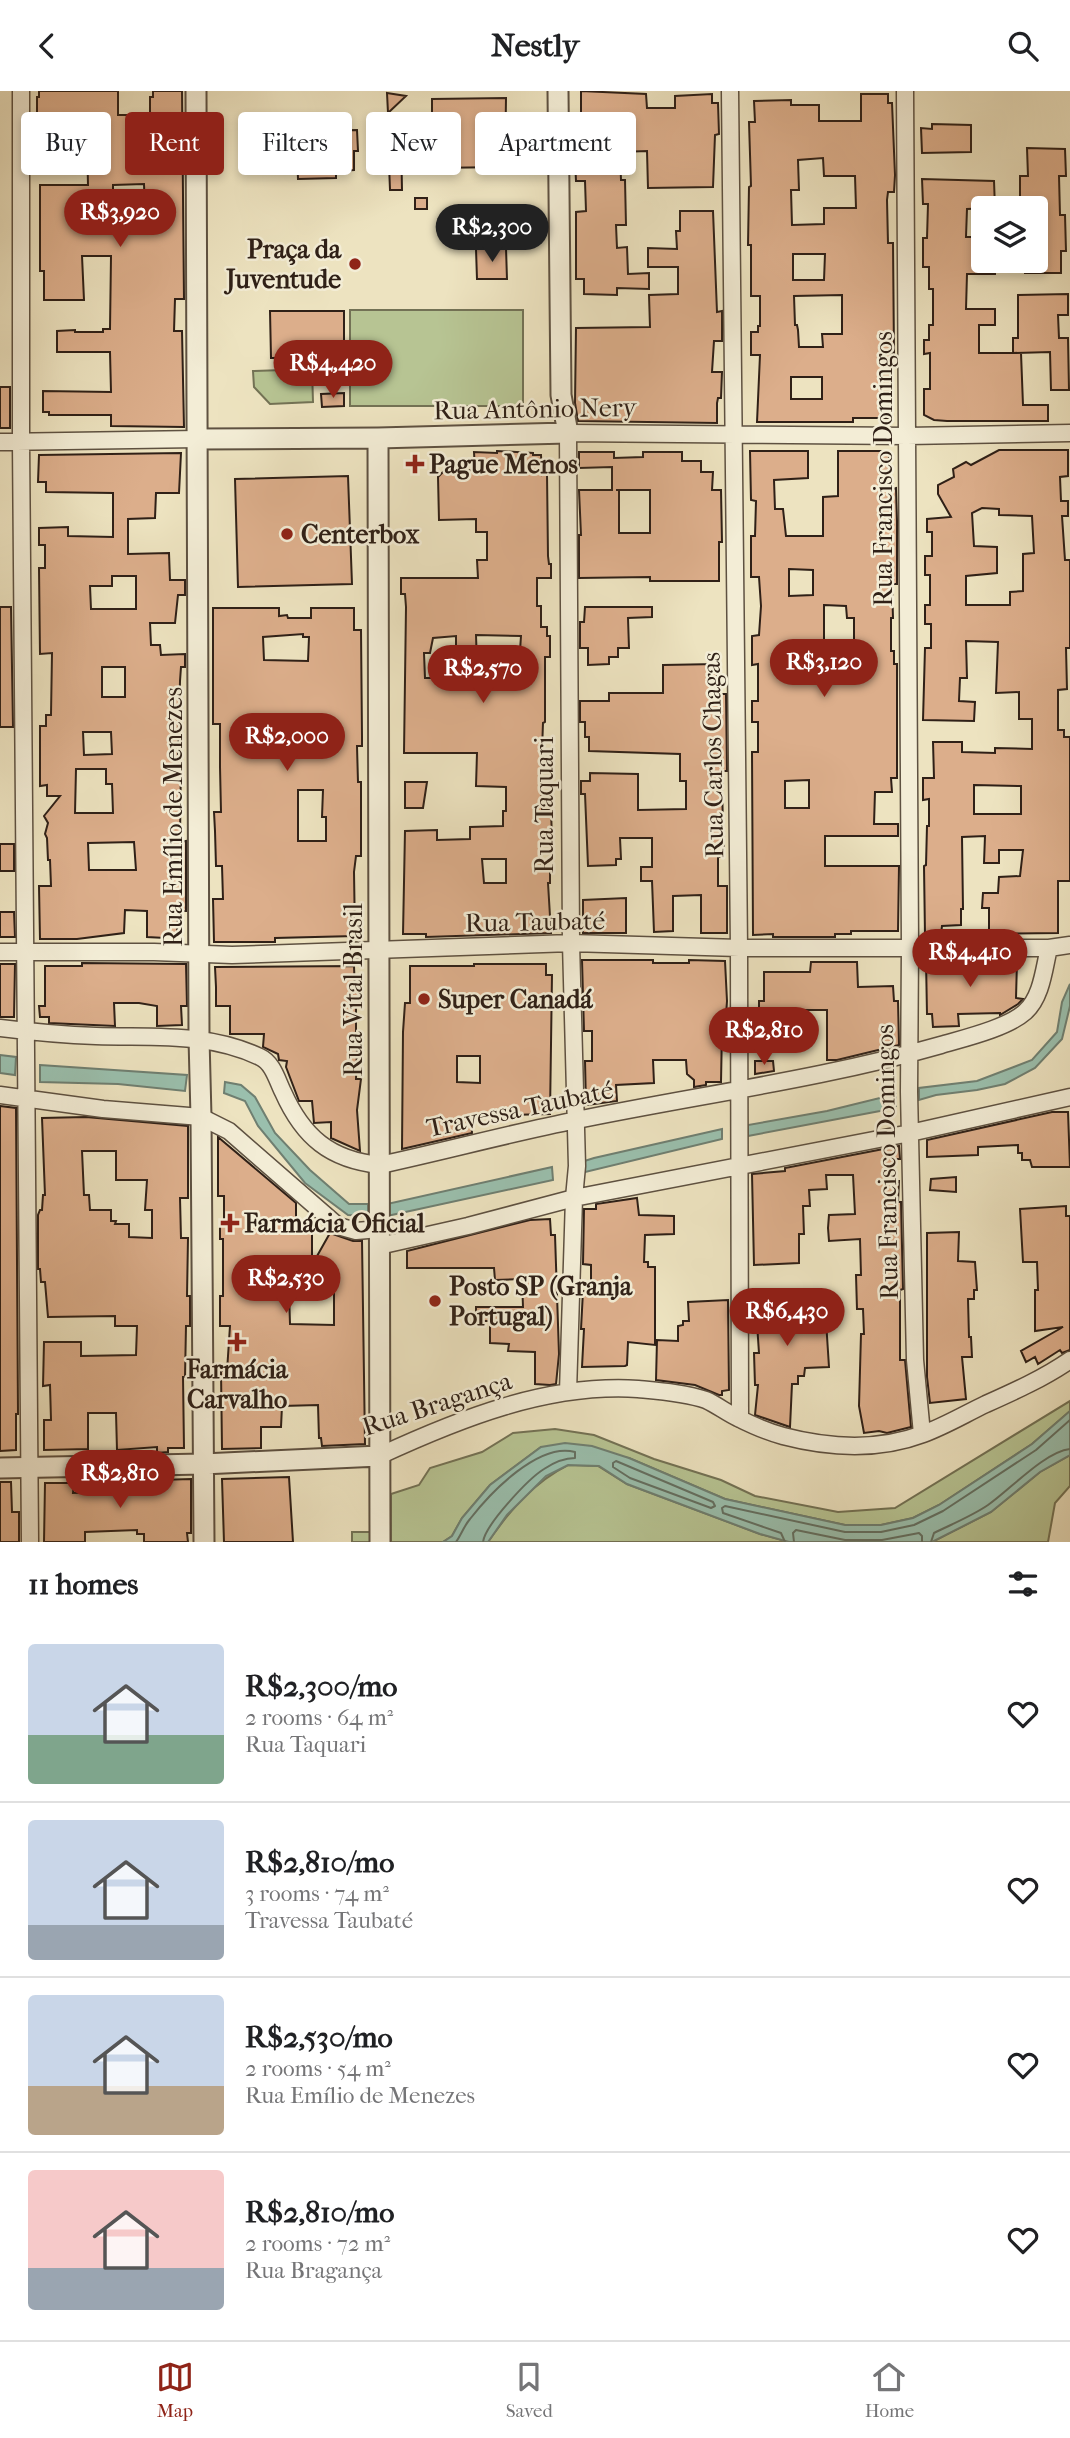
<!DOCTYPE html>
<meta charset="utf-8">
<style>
body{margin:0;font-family:"IM FELL French Canon",serif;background:#f2f2f2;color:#202124;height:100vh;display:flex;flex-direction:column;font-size:26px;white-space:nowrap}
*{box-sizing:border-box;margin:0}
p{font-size:23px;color:#757577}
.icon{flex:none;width:38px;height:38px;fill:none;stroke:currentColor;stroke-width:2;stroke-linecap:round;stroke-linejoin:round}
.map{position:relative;height:1451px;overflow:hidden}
.side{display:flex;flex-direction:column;background:#fff;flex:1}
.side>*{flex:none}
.banner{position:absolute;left:21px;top:21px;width:700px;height:63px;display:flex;gap:14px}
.controls{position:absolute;left:971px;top:105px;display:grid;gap:14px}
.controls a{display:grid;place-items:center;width:77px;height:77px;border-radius:7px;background:#fff;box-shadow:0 4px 10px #0003;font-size:35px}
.price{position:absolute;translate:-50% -60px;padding:0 16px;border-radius:24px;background:#8f2418;color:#fff;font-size:23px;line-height:46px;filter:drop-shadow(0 2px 4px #0008)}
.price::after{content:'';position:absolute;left:50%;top:42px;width:21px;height:16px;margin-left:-10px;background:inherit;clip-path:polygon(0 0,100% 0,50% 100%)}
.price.on{background:#222;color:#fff}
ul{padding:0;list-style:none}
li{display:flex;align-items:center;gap:21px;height:175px;padding:0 28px}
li+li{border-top:2px solid #e0e0e0}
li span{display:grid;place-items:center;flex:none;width:196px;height:140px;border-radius:7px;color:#555}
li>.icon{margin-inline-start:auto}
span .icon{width:84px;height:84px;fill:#fffc;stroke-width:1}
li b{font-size:30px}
h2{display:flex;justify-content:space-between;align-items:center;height:84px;padding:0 28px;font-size:30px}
.chip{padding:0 24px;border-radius:7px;background:#fff;box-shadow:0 4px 10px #0003;font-size:24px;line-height:63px}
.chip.on{background:#8f2418;color:#fff}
header{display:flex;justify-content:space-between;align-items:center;height:91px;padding:0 28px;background:#fff;font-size:32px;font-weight:700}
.tab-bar{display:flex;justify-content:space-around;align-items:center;height:98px;border-top:2px solid #e0e0e0;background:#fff;font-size:19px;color:#757577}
.tab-bar a{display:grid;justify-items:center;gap:4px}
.tab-bar .on{color:#8f2418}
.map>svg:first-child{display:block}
.green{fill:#b7c493;stroke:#737255;stroke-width:2}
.water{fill:#9abfad;stroke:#6f7f71;stroke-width:2}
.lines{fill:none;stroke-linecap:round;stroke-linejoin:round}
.shore{stroke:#647062;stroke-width:2}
.building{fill:#dcae8b;stroke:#2f2017;stroke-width:2;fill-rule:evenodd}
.minor-casing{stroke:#5e5141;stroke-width:19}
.tertiary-casing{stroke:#5e5141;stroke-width:23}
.minor{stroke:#f3edd6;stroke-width:16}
.tertiary{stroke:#f3edd6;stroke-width:19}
.poi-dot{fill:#8f2418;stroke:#f3edd6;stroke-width:2.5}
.labels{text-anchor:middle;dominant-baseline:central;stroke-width:5;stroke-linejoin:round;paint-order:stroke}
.poi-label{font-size:26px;font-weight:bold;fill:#2f2017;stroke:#f3edd6;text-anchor:start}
.street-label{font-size:26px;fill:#2f2017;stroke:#f3edd6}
</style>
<header><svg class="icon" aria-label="back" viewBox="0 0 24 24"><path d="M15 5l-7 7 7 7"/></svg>Nestly<svg class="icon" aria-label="search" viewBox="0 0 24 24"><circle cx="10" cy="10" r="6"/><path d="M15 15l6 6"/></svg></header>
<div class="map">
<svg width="1070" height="1451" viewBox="0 0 1070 1451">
<rect width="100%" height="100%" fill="#ede3c0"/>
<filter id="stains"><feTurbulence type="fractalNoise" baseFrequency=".00286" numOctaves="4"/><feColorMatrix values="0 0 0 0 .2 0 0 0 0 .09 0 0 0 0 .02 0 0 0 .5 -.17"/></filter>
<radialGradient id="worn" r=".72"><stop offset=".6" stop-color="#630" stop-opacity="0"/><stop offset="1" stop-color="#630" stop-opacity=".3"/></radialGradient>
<path class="green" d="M350 219H523V315H350Z
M312 278 313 311 270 313 254 296 253 280Z
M1070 1310V1320L1032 1353 939 1414 913 1427 881 1434H845L725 1408 629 1367 541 1356 490 1394 462 1427 452 1445 443 1451H391V1403L419 1394 430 1377 482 1361 513 1342 555 1338 594 1344 654 1368 721 1389 755 1405 838 1421 895 1417Z
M1070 1364V1395L1055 1412 1048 1451H932L991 1421 1040 1381Z
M568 1374 598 1375 627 1393 760 1443 789 1451H488C510 1419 534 1391 568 1374Z
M352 1441H371L370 1451H352Z"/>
<path class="water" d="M1070 893V915L1062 948 1035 977 1005 993 977 999 936 1004 919 1009V997L977 990 1032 969 1057 941 1062 911Z
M0 964 16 966 15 984 0 982Z
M40 974 187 984 185 1000 118 993 40 991Z
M225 991 241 994 255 1006 275 1042 310 1079 349 1113H368V1125L348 1124 305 1092 258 1035 245 1010 224 1002Z
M896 1003V1015L880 1020 748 1045V1034L827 1020Z
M722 1038V1048L577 1083 578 1072 594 1067Z
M552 1076 553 1089 387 1125V1113Z
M1070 1320V1364L1040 1381 991 1421 932 1451H789L760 1443 627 1393 599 1375 568 1374 546 1385 507 1424 488 1451H443L452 1445 462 1427 490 1394 541 1356 565 1352 592 1355 629 1367 725 1408 845 1434H881L913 1427 939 1414 1032 1353Z"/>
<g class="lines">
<path class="shore" d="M616 1370 713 1411 715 1415 711 1417 630 1387 613 1376V1372Z
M456 1451C461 1444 464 1435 470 1428 491 1401 539 1351 575 1361V1367C564 1367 553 1372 544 1378 528 1388 485 1434 483 1451
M785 1451 781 1442 723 1422 722 1417 725 1415 845 1441H881L914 1434 943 1420 1036 1359 1070 1329
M794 1451 793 1442 796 1439 845 1449H882L919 1442 922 1445V1451
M931 1451 934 1442C952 1433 972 1425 988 1414 1010 1399 1044 1361 1070 1358"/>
</g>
<path class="building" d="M39 0H118V24H150V6H153V0H182L184 208H175L174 240H182L184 336 111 335V324H49V321H43V300L111 301 110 261H57V240L75 239V241H103V238H110L111 165H82L84 209H44V180H40V94H88L87 48H50V57L37 62V6H39ZM144 93 145 122 112 123 111 132H87V109H113V94Z
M581 0 646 3 647 17H675V5L712 3V12H718L719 43 715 44 713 96 648 97 647 60 620 61 621 89H625L626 134H616L617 157 627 156 628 183 649 182V198L617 197V204L584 203V188H576V121L586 120 585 90H576L574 47H581Z
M387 2 406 5 388 22Z
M861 3H888V12H892L895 84 894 101H888L887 109 888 152H893L894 262H890L891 327H853V331H757L760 264H751V241H758V235H760V205H751V154H748L749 96 751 95 749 31H755L754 10 791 9V14H819V30H861ZM823 67 824 85H855L856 117H824V133L792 134 791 99H799L798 69ZM793 163H825L824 189H793ZM842 204V243H822L823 256H799L798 239 797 234H795L794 205ZM791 286H822V308H791Z
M506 7 505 76 432 77V8Z
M932 33 971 34V61L922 62 921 37 932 38Z
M357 39 358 60H354V79L336 80V87L298 88 297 60H306L305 40Z
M388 47H401L402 99H390Z
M1027 57 1065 58 1066 85H1059L1060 124H1065L1066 160H1061V182H1025V170H1036V117H1020V85H1028Z
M922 88 994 90 995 117 967 118 966 146H984V170H995V183H967L966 218H995V234H979V262H1021L1023 314H1048V330H947L934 329 924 324V298H930V262L924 263V249H929V234H933V198H929V176H923V147H927L928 113H923Z
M415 107H427V118H415Z
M680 120H713L717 221 722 220V250H714L712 281H722L721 307H718L717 312V332L578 330 575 312 576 237 650 236 649 204 678 203V176H648V157L677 158 676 140H680Z
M506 157 507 188H477L476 158Z
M1068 203V224H1058L1059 247H1068L1069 299H1051L1050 261 1013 262V247H1018V204Z
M270 220H344V266L271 267Z
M0 296H10V337H0Z
M344 302V315L322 316 321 303Z
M999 359H1068V385L1060 386 1061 410H1068V425H1062L1065 469H1070V557H1066L1067 598 1058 599V639H1064V646H1070V790H1058V842L989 843V817H982L983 802H998L999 786 1020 785 1023 759H999V772H984L985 745 962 746 963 818H961V834L942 835 941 843 925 844 924 775 926 774 927 735H929V708L923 709V687H934L933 651H962V661L995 662V657L1032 658V628H1019V601L996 602 998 551 966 550 967 587H960L959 610 975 611 974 630 923 629 925 557H931V533H925V514H930V484H925V465H932V441H927V428L951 426 938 403V394L954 386 953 378 966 371 971 374ZM982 417 999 418V424L1032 425 1034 462 1023 463V500L1010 501V514H966V485L997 482V456L974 455 972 422ZM974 694 1021 695V723H974Z
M497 360 533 362V364H541L542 384 547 383 548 465 549 473H551V487H537V515H541V536H547V545H550V566H545V631L543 632 541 687 542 719H551L552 748H541V777H550V792H548L551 842 426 846V843H403L405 740 437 739V749L470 748V736L503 735V720H506V696L476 695 477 662H404L406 516 405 503H401V487H478L477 469H487V441H476V428L439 429 438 386 444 380 475 379 474 361 497 362ZM476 544 521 545 519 574 477 575ZM456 545V575H449L448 587H425L424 562H430L433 547ZM482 768H506V792H484Z
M750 360H808V387L774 389 775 418H783L786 445H823V406L838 405V360H889V389H893V398L896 397 897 430V493H892L893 527H891V560H894V573H897V687H891L892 701H875L874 733H898V745H825V775H899L898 840H851V843H835V846H773V843L753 844 752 661H758V631H752V610H758V573L752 574V545L759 544 761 515 759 486H751V445H755L756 410 751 409ZM789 478 813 479V504L789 505ZM824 514 846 515 847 527H854V572L824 573ZM809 689V717H785V690Z
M579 361H614V367L643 366V361H682V370H701V381H713L712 399H721L722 451H719V490H650V486L579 487V444H581L579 399H612V376L579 377ZM616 399H650V442H619V399Z
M181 362 179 402H156L155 427 128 428V463L169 462 170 489H185V504H178L175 532H150L151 554H160L161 564 185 563V576H181L180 590 178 663H181L180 751 186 750V820H178L177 842 165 843V847L147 846V820L125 819 124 842 77 848H40L39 795H51L50 769H48L47 747 45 743 48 732 44 725 60 705H47V694L40 695V635H46V624H51L52 562 40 563 39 477H45V454H39V437L68 436V445L113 446V402L46 401V391H38L39 364ZM112 485H136V518H91L90 495H112ZM102 576H125V606H102ZM83 641H111L112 663 84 664ZM76 678H106V693H112L113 722H75ZM134 751 136 779H89L88 752Z
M348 385 352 493 238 496 235 388Z
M0 516H11L13 636H0Z
M585 516H652V526L628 527 629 557H618V566H609V573L588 574V557H580V531H584Z
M213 517H279V525L287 524 288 527H311V517H354V539H361L362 645V655H357L358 691H361V765H356L354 781 355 845 275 847V851H214L213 808H223L222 775H216L215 740 214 721H221L220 676V633H213ZM303 543V546H309L308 570 264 569 263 546ZM298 699H323L322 726H326V750H298Z
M717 573V603H726L727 680H723L722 698 724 766H718V795H727V842H701V804L673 805V840L654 841 652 790H641V776H652V747H620L621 768H616V774L588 775 585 703H581V690H590V682L638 683V719L686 718V690H680V663L589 660V646H585V631H580V610H609V602H663V574Z
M405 691H427L423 717H405Z
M0 753H14V780H0Z
M626 807V842H583V809Z
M0 821H14L15 846H0Z
M1003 867V870H1017L1016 907 1023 908 1018 913 1000 924V922L958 923 959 935 933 936 932 923H927L926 869H943V872H966V868Z
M582 869H653V872H689V869L725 870 727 910 725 939H722L721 991H706V994L694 996V989L687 983 686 969H653L654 992 616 994 617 1010 586 1014 585 970H592V940H584Z
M811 871H857L858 896 893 895 894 910H898L899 954 837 969H827V919H792L787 945H759V910H764V881H810Z
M82 872 186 873 187 915H181L182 934 157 935V915L139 912H114L115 935 49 932V926H40L39 915H45V875H82Z
M0 873H15L14 926H0Z
M474 873H546V884H552L550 1023 471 1025 472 1042 402 1058 403 941 405 912H410V875H474ZM457 965H480V992L457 991Z
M354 875 355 901H361V913L356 914V943H361V956H357L356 988H361L357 1019 360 1060 331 1047V1031L314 1032 312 1010H299L286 976 287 970 279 969 278 963 263 956 264 943H230V915H216V896L215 876Z
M755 970H773L774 980 755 983Z
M0 1015 16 1017 18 1323H16V1359L0 1360Z
M1052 1021H1068L1070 1076H1032L1030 1069H1022V1062H1018V1054L978 1056V1064L927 1066V1049Z
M86 1026 188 1035V1107H180L181 1147H188L187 1205H190V1235H186L185 1286H183L184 1357H168V1361L157 1362V1356L117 1359 116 1322H88V1358L44 1359V1329H51L50 1294 43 1295 44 1251H81V1265L136 1264 137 1235H115V1225L48 1226 45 1191H41L40 1178H38V1124L40 1119H42L43 1104H45L42 1027ZM82 1060H116V1089H147L145 1119H152V1147L129 1146V1133H115L116 1130H111V1119H90L89 1104H84Z
M218 1046 296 1112V1135L312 1136V1174L330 1142 353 1150H362L365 1353 322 1355 321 1347H319L318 1314 282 1315 281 1336H261V1357L222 1358 221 1280H227L230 1235H220V1205H223V1148H220V1135H224V1105H218ZM289 1201H334V1234L290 1233Z
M899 1055 900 1068H894V1090H899L898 1111H901L903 1198 900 1199V1269H905L911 1336 887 1342 879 1340 864 1342 859 1315 861 1243H864L863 1218H857L856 1184H861L860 1148 829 1150 828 1137 829 1124 855 1123 853 1084H826L827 1098 809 1099 810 1115H803L804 1143H799V1172L754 1174 752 1083 785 1080V1077Z
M956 1086V1101L930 1099 931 1088Z
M637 1107 639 1124 674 1125V1143L645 1144 644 1171H648V1176H655V1254L628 1251 627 1274 625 1275 582 1276 584 1238H581L583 1200 591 1201V1174L583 1173 584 1118H596V1113Z
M1066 1115V1125H1070V1259L1062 1262 1060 1259 1038 1273 1035 1266 1026 1271 1021 1260 1063 1236 1035 1240V1199H1038L1037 1171H1023L1020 1118Z
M550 1128 551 1144H555L559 1263 556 1293 550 1294 535 1293V1261L508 1260 509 1253 490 1252V1230H476V1216H523L522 1188 495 1189 494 1177H407V1160L530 1129Z
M959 1141 958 1170 975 1171 977 1199H974V1208H968L969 1246H971L972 1266H962L966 1308 930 1312 927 1286V1142Z
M824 1199 829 1276 805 1277 804 1285H798V1293H792L790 1336 755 1324 758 1294H755L754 1262H759L755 1203Z
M728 1209 729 1299 722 1300V1304H719L695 1294 656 1289 657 1249 678 1250V1235L683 1234V1230H689L688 1211Z
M143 1386H159V1389L191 1388V1442H187L188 1451H144V1443H137V1439L85 1441V1451H44L45 1392H74L73 1402 101 1401 100 1391 136 1390V1388Z
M289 1386 293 1451H224L222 1388Z
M0 1391H11L12 1421H19V1451H0Z"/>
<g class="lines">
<defs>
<path id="minor" d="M21 0V351L30 1451
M730 0 739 857 740 1328
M905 0 910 856 909 1001 915 1269 922 1343
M0 351 198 348
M0 861H154L232 864 571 852 739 857H1049L1070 854
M0 937C32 941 64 944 96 945 153 947 207 941 260 966 273 972 277 989 283 1001 303 1046 330 1069 380 1074 445 1060 511 1042 577 1029 698 1004 822 988 941 954 965 947 1007 937 1025 921 1042 906 1044 877 1049 857
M0 1004 103 1018 201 1026 229 1040 338 1135 356 1140 380 1138
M379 1155 468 1135 574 1107 910 1042 1070 1006
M568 1301 574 1107 577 1075 571 852 568 342 907 345 1070 342
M379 1365C459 1328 548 1292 638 1298 659 1300 686 1302 706 1309 717 1314 727 1322 738 1327 752 1334 768 1341 783 1345 829 1357 878 1360 923 1343 945 1335 965 1323 986 1313 1015 1300 1044 1287 1070 1269"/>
<path id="tertiary" d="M196 0 199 947 201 1026 204 1451
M378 347 380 1451
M198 348 378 347 568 342 561 304 558 0
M0 1377 203 1373 379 1365"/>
</defs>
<use href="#minor" class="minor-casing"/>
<use href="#tertiary" class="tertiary-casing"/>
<use href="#minor" class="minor"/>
<use href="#tertiary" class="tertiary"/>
</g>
<g class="poi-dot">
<circle cx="355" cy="173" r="7"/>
<path d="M411.5 362.5h7v7h7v7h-7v7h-7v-7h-7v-7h7z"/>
<circle cx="287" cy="443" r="7"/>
<circle cx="424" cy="908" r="7"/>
<path d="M226.5 1121.5h7v7h7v7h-7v7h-7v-7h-7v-7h7z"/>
<circle cx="435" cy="1210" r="7"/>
<path d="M233.5 1240.5h7v7h7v7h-7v7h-7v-7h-7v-7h7z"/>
</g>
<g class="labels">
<g class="poi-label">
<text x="341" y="158" text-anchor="end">Praça da<tspan x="341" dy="30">Juventude</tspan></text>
<text x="429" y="373">Pague Menos</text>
<text x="301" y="443">Centerbox</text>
<text x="438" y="908">Super Canadá</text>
<text x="244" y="1132">Farmácia Oficial</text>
<text x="449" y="1195">Posto SP (Granja<tspan x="449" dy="30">Portugal)</tspan></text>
<text x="237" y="1278" text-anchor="middle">Farmácia<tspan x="237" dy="30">Carvalho</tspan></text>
</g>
<g class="street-label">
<text transform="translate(535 318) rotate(-1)">Rua Antônio Nery</text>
<text transform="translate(883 378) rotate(-90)">Rua Francisco Domingos</text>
<text transform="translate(713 664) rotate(-91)">Rua Carlos Chagas</text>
<text transform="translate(544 714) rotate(-90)">Rua Taquari</text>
<text transform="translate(173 726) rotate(-90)">Rua Emílio de Menezes</text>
<text transform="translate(535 831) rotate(-1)">Rua Taubaté</text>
<text transform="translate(353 899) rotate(-90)">Rua Vital Brasil</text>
<text transform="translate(520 1018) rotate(-12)">Travessa Taubaté</text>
<text transform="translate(887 1071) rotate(-91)">Rua Francisco Domingos</text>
<text transform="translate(437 1313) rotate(-18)">Rua Bragança</text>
</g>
</g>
<rect width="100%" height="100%" filter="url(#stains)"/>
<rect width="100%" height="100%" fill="url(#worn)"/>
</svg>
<div class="controls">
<a><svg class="icon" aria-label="layers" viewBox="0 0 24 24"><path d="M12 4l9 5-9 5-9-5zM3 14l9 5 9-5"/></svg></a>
</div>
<b class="price" style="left:120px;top:158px">R$3,920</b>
<b class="price on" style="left:492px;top:173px">R$2,300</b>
<b class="price" style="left:333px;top:309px">R$4,420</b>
<b class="price" style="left:824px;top:608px">R$3,120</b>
<b class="price" style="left:483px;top:614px">R$2,570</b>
<b class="price" style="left:287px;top:682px">R$2,000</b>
<b class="price" style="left:970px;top:898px">R$4,410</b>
<b class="price" style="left:764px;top:976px">R$2,810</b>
<b class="price" style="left:286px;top:1224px">R$2,530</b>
<b class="price" style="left:787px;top:1257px">R$6,430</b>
<b class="price" style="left:120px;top:1419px">R$2,810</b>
<div class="banner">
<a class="chip">Buy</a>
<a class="chip on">Rent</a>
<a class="chip">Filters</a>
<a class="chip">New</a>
<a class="chip">Apartment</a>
</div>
</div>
<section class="side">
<h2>11 homes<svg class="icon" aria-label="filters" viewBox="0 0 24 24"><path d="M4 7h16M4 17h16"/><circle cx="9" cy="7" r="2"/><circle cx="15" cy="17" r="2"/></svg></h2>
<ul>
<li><span style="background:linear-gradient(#c9d6e8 65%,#7fa58c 0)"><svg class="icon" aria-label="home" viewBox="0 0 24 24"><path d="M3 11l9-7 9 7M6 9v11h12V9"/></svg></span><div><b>R$2,300/mo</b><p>2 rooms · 64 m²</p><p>Rua Taquari</p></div><svg class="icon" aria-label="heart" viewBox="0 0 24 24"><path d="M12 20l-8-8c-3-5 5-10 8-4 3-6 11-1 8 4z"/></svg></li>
<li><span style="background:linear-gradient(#c9d6e8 75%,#9aa5b1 0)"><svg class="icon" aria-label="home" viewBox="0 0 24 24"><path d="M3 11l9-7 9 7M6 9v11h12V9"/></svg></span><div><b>R$2,810/mo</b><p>3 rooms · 74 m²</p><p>Travessa Taubaté</p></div><svg class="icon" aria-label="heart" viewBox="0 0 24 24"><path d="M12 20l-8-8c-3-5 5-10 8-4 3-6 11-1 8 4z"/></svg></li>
<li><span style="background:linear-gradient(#c9d6e8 65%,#b9a48a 0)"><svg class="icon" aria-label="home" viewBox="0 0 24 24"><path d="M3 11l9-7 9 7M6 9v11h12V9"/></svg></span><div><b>R$2,530/mo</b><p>2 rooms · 54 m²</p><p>Rua Emílio de Menezes</p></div><svg class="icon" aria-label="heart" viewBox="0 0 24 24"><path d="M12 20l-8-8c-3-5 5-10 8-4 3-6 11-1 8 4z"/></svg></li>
<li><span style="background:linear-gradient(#f6c9c9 70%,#9aa5b1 0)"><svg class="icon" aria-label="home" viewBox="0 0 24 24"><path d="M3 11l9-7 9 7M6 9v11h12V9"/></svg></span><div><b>R$2,810/mo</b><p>2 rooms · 72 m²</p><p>Rua Bragança</p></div><svg class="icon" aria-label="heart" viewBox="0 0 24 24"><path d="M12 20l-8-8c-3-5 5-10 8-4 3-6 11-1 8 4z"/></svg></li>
</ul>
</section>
<nav class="tab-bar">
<a class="on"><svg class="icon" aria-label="map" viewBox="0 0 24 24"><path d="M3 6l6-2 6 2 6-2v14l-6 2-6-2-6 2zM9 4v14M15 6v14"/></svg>Map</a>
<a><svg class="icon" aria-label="saved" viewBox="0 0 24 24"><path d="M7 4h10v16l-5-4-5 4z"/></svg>Saved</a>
<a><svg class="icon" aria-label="home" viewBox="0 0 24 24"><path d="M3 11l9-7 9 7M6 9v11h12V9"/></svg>Home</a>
</nav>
